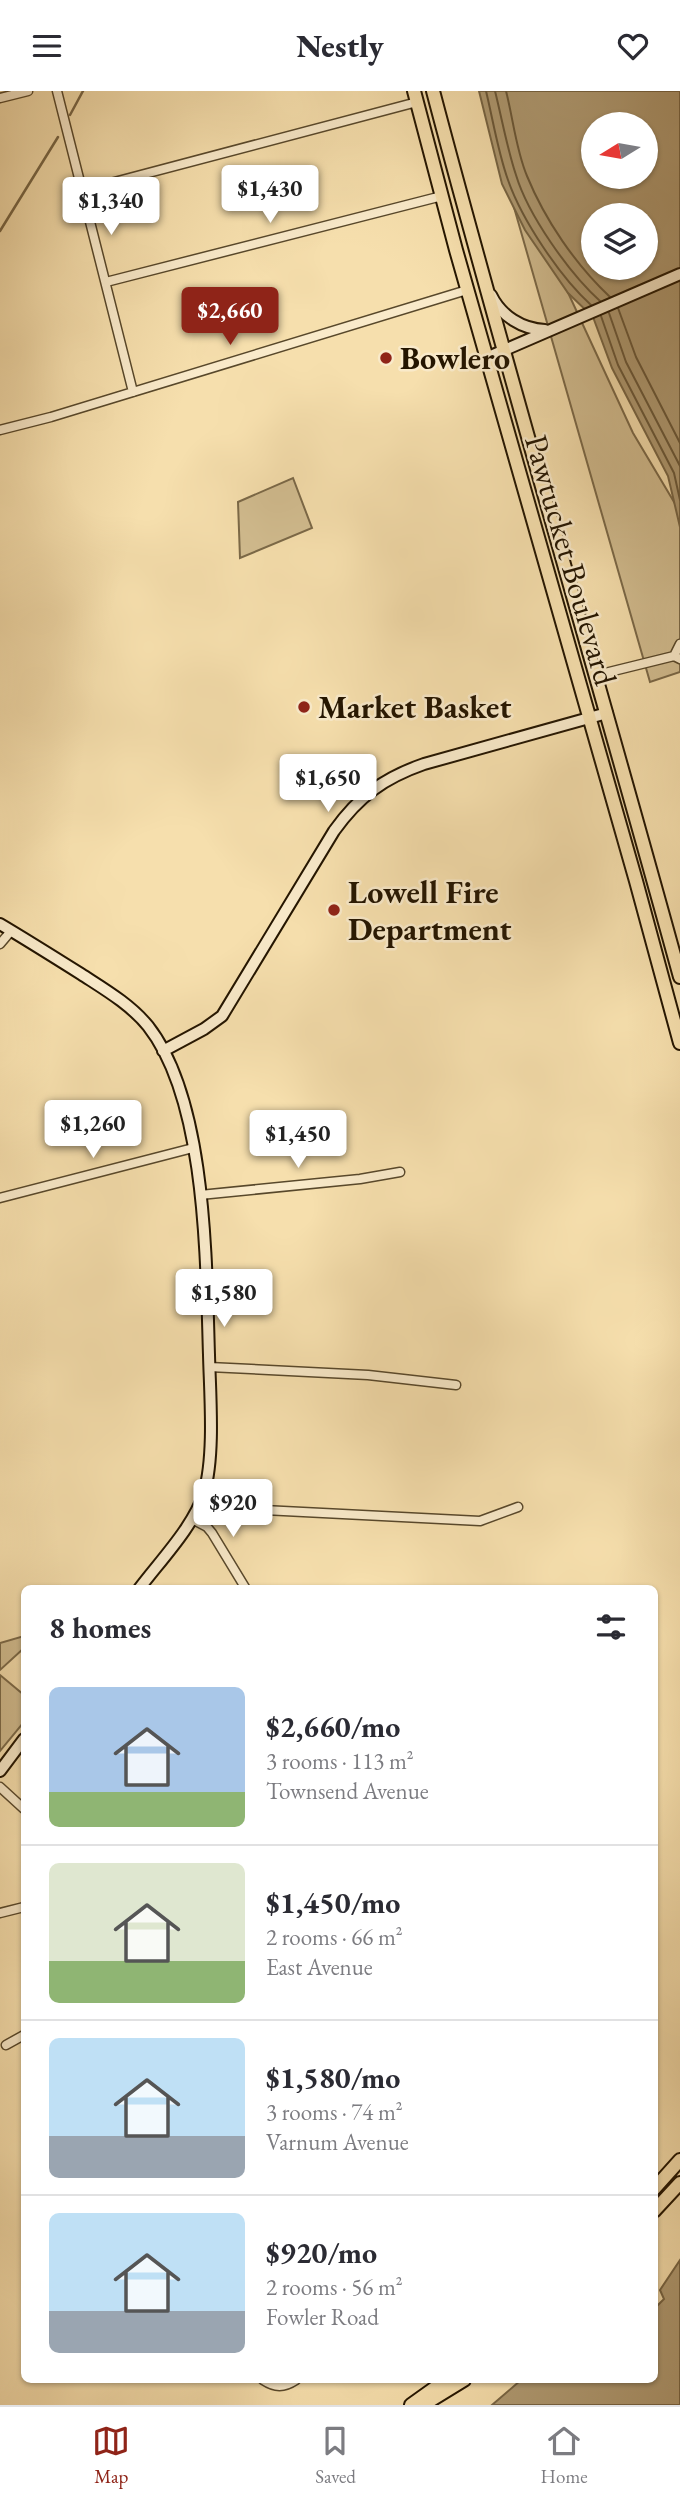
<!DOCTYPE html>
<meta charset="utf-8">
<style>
body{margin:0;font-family:"EB Garamond",serif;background:#f7f7f7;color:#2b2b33;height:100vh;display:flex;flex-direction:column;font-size:26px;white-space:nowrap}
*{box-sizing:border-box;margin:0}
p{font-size:23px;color:#7c7c81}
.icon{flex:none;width:38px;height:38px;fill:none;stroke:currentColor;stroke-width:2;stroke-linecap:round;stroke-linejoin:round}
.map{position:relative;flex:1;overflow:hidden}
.drawer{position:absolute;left:21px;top:1494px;width:637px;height:798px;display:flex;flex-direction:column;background:#fff;border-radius:10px;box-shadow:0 2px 5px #0004}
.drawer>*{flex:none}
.needle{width:46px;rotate:259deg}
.buttons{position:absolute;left:581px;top:21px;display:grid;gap:14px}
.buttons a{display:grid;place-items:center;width:77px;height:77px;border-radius:50%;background:#fff;box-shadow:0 2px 5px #0004;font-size:35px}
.price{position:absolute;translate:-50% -60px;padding:0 16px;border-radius:7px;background:#fff;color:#222;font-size:23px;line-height:46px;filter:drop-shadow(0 2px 4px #0008)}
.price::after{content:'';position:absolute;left:50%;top:42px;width:21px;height:16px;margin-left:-10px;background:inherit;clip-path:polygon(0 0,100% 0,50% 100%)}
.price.on{background:#8f2418;color:#fff}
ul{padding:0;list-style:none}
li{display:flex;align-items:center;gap:21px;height:175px;padding:0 28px}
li+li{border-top:2px solid #e1e1e2}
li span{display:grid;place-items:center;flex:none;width:196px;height:140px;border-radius:10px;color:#555}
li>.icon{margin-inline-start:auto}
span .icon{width:84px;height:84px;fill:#fffc;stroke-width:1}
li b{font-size:30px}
h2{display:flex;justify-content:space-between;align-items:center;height:84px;padding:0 28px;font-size:30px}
header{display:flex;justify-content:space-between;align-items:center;height:91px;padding:0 28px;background:#fff;font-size:32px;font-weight:800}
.tabs{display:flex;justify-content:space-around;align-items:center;height:98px;border-top:2px solid #e1e1e2;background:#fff;font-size:19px;color:#7c7c81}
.tabs a{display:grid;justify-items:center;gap:4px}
.tabs .on{color:#8f2418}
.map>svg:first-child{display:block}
.green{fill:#d2bd90;stroke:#7b6948;stroke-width:2}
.water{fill:#af9a72;stroke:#776544;stroke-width:2;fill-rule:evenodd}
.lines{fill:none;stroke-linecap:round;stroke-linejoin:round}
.shore{stroke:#6a5839;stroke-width:2}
.stream{stroke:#776544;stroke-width:2.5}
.street-casing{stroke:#58482b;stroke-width:11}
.secondary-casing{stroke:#241500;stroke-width:14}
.primary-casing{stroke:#241500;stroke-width:16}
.street{stroke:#f9eaca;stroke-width:8}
.secondary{stroke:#f9eaca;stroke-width:10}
.primary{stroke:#f6dfad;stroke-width:12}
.poi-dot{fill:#8f2418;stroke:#f9eaca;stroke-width:2.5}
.labels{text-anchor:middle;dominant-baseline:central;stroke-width:5;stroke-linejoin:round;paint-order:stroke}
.poi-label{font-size:32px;font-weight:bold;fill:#241500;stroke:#f9eaca;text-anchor:start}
.street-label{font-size:32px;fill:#241500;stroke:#f9eaca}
</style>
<header><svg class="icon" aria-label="menu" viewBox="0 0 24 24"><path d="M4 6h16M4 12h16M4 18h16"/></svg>Nestly<svg class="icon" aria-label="heart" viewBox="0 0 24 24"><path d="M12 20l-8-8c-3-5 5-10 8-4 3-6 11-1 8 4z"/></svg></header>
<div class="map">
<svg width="680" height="2314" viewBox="0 0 680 2314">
<rect width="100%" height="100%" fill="#f6dfad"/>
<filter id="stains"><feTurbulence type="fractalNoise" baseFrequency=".00286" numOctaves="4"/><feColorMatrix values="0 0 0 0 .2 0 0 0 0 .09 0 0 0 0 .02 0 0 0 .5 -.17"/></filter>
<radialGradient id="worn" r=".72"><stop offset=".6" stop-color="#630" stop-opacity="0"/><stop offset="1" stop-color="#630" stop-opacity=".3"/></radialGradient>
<path class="green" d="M501 71 552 167 633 342 680 421V581L650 591Z
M293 387 312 437 240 467 238 411Z
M24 1545V1557L0 1579V1552Z
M0 1584 24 1604V1631L0 1660Z"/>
<path class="water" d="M479 0H680V436L668 385 612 277 593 226 568 202 525 139 502 93ZM593 33H646V86H593ZM593 124H646V177H593Z
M680 2169V2314H492L521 2289H654L655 2217 664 2208 660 2199Z"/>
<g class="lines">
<path class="shore" d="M486 0C493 29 498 61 508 89 522 129 560 186 591 214
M495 0C502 28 507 57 516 84 528 124 569 182 600 210
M506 0C513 27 516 59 527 85 545 129 575 173 610 206
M618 217 636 266 680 352
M609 222 626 271 680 375
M601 225 618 274 674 382 680 409"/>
<path class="stream" d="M70 24 83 0
M0 140 58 46"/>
<defs>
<path id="street" d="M57 0 133 301
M0 7 28 0
M84 99 417 11
M106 191 442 105
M0 339 51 326 467 199
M674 565 680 553
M597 584 674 565 680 568
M0 853 11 840
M200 1104 360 1088 400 1081
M0 1107 193 1057
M209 1276 368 1284 456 1294
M202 1408 210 1414 224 1417 480 1430 518 1416
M192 1428 207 1436 212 1442 246 1498
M0 1696 24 1718
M0 1822 24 1816
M6 1954 24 1944
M263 2289C275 2297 284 2297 296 2289"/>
<path id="secondary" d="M491 204C501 225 522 238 545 239
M486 267 680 183
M0 833C27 849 54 866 81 883 104 898 130 913 148 935 207 1010 206 1172 209 1264 210 1304 215 1364 204 1402 194 1435 160 1470 139 1498
M163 960 204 938 222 925 334 740C359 705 384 687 424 673L607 622
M0 1680 24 1648"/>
<path id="primary" d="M414 0 456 159 636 790 680 952
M433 0C511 296 599 590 680 886
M654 2098 680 2069
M654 2120 680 2092
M411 2314 446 2289
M423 2314 464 2289"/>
</defs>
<use href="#street" class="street-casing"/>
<use href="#secondary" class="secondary-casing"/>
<use href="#primary" class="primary-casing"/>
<use href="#street" class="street"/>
<use href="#secondary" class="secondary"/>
<use href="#primary" class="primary"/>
</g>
<g class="poi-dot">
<circle cx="386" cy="267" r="7"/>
<circle cx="304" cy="616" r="7"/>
<circle cx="334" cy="819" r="7"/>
</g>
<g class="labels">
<g class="poi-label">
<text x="400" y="267">Bowlero</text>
<text x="318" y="616">Market Basket</text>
<text x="348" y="801">Lowell Fire<tspan x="348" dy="37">Department</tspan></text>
</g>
<g class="street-label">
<text transform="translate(571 469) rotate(74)">Pawtucket Boulevard</text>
</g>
</g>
<rect width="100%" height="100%" filter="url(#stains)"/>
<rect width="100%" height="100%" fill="url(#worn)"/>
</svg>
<div class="buttons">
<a><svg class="needle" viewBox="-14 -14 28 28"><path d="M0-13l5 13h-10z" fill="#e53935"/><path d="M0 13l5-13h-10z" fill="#7c7c81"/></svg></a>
<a><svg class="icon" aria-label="layers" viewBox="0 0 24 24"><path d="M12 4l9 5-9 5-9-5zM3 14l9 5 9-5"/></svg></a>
</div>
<b class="price" style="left:270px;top:134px">$1,430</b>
<b class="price" style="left:111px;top:146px">$1,340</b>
<b class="price on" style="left:230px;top:256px">$2,660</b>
<b class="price" style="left:328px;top:723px">$1,650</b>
<b class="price" style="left:93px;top:1069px">$1,260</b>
<b class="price" style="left:298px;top:1079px">$1,450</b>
<b class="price" style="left:224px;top:1238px">$1,580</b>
<b class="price" style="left:233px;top:1448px">$920</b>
<section class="drawer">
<h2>8 homes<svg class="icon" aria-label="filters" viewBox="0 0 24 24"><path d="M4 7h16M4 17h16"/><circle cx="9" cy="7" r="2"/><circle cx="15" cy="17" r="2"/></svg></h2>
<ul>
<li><span style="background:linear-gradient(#a9c7e8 75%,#8fb573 0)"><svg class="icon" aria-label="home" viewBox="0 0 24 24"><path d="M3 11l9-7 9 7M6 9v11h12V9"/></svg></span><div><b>$2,660/mo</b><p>3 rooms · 113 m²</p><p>Townsend Avenue</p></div></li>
<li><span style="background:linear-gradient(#dfe7d0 70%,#8fb573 0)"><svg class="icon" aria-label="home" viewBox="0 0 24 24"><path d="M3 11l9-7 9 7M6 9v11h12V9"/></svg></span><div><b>$1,450/mo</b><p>2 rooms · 66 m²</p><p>East Avenue</p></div></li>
<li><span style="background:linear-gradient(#bfe0f5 70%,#9aa5b1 0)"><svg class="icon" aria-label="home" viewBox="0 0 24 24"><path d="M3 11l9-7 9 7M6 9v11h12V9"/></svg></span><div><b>$1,580/mo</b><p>3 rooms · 74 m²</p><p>Varnum Avenue</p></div></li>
<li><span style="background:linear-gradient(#bfe0f5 70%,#9aa5b1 0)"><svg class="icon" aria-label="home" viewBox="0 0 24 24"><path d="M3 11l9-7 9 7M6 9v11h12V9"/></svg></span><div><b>$920/mo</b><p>2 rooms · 56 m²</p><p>Fowler Road</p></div></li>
</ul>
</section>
</div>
<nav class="tabs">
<a class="on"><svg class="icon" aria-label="map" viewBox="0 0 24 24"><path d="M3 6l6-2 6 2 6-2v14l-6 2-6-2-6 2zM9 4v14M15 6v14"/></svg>Map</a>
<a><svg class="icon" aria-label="saved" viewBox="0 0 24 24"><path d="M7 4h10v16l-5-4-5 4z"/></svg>Saved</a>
<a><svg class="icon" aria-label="home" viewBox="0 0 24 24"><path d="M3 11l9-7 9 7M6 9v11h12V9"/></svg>Home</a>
</nav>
